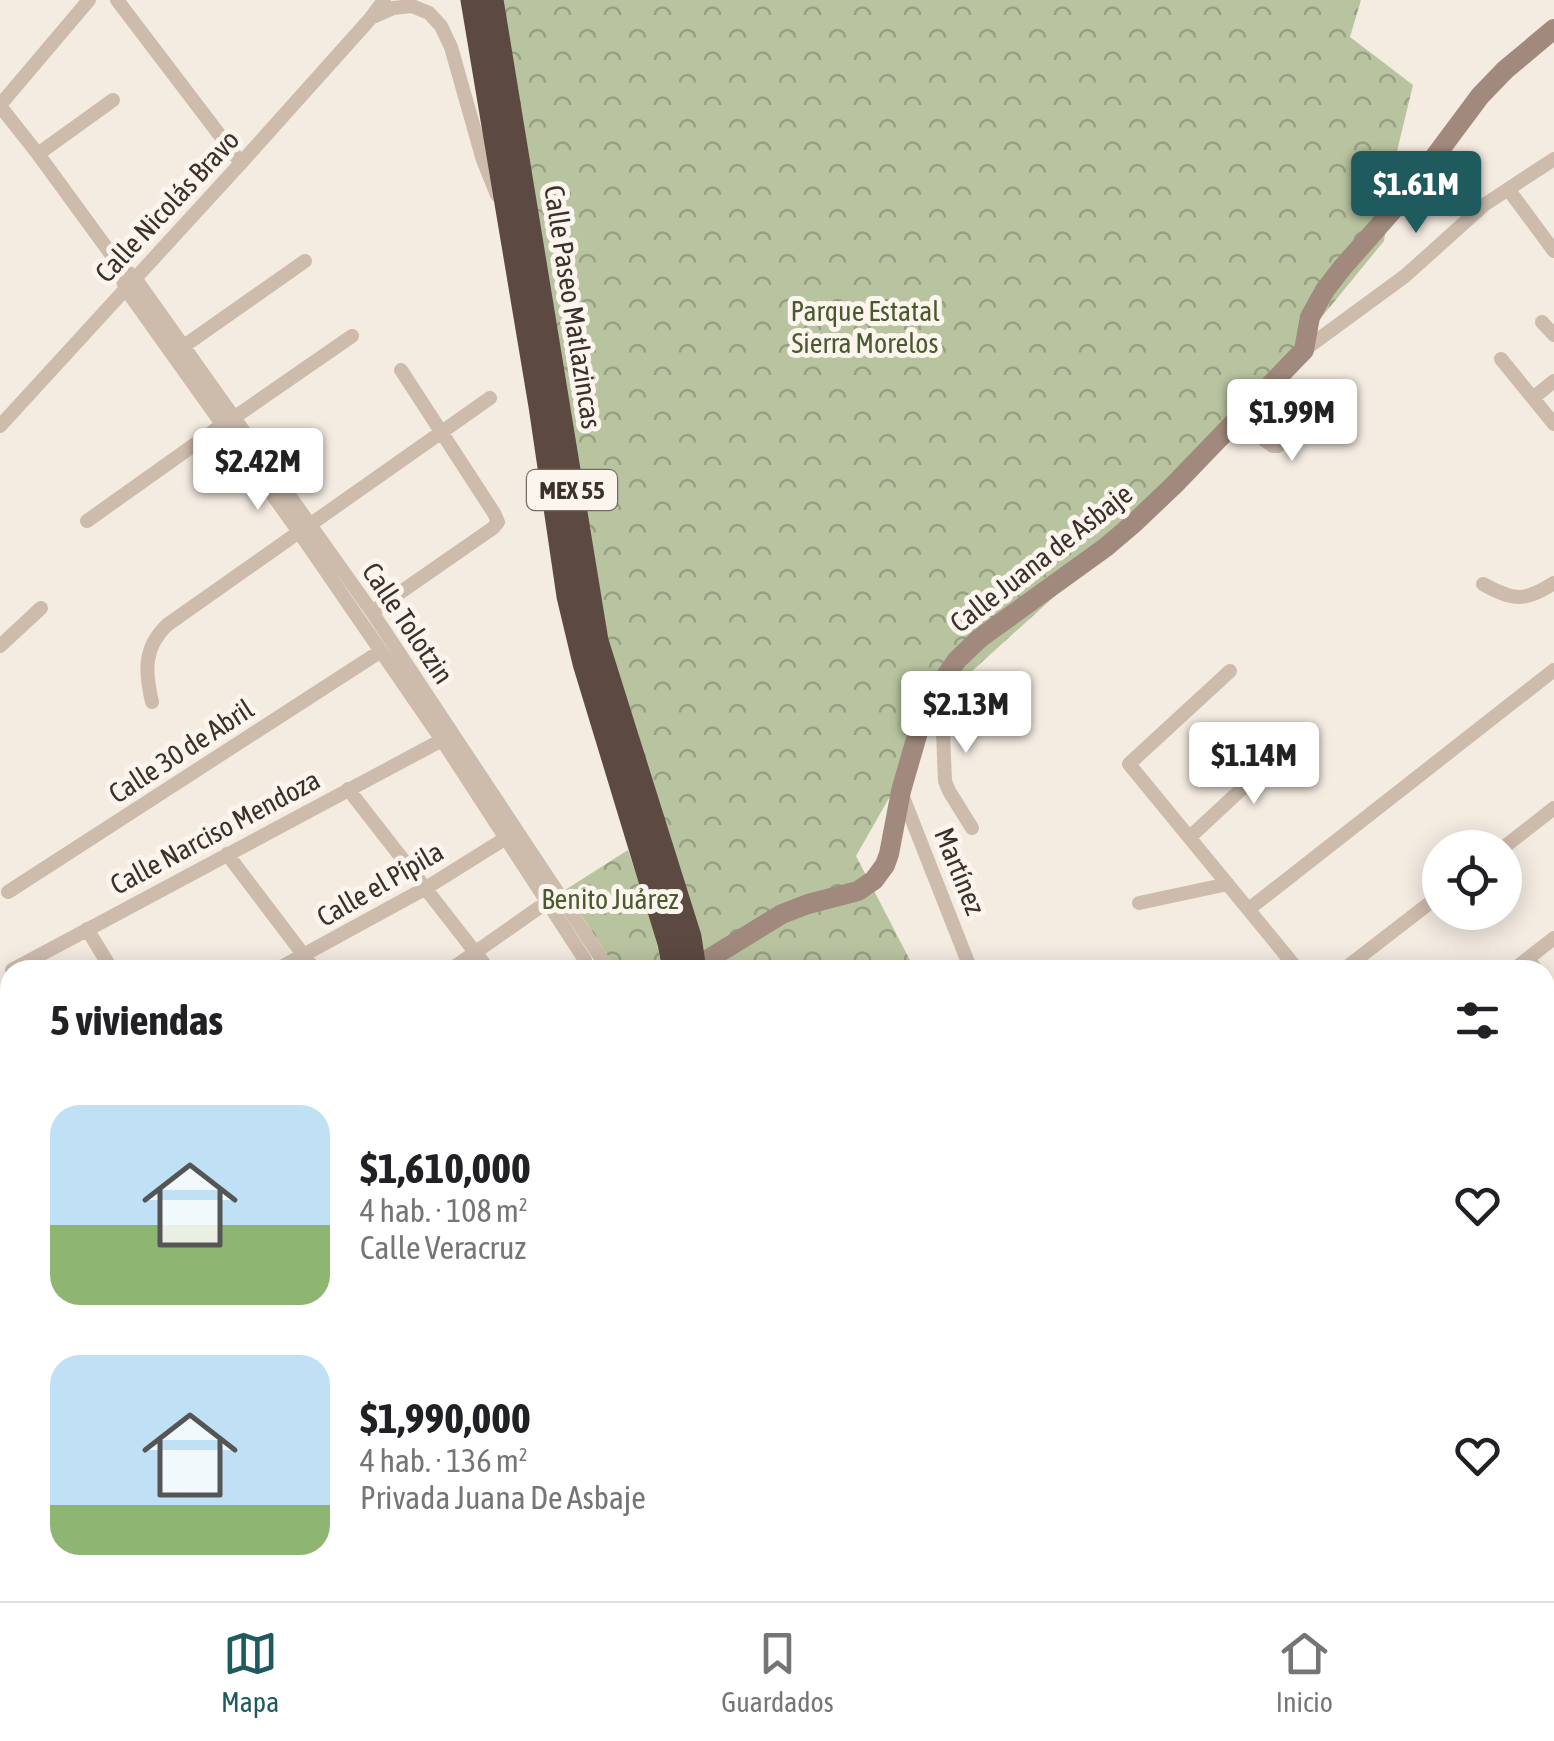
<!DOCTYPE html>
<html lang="es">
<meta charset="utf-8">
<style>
body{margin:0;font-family:"Asap Condensed",sans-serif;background:#f6f6f6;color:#202124;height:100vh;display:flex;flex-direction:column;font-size:38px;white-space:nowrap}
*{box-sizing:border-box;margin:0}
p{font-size:32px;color:#757577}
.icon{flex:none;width:55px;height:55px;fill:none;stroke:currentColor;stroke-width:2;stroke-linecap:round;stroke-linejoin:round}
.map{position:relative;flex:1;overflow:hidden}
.details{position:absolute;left:0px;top:960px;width:1555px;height:642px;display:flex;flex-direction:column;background:#fff;border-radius:30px 30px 0 0;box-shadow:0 5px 25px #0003}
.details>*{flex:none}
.tools{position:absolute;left:1422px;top:830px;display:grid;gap:20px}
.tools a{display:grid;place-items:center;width:100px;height:100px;border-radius:50%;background:#fff;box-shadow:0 5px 25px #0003;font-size:50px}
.price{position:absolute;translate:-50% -85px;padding:0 22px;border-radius:10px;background:#fff;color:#222;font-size:32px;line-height:65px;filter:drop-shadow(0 2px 5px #0008)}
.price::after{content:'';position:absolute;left:50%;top:60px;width:30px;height:22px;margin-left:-15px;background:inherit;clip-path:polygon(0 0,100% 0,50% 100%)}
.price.current{background:#1f5a5e;color:#fff}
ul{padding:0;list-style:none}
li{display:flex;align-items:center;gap:30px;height:250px;padding:0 50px}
li span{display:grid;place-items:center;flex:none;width:280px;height:200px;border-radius:30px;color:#555}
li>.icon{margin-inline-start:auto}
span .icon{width:120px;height:120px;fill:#fffc;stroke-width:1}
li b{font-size:42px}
h2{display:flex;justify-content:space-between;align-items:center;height:120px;padding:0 50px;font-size:42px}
.tab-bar{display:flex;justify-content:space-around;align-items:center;height:140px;border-top:2px solid #e0e0e0;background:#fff;font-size:28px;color:#757577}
.tab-bar a{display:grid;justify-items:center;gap:5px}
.tab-bar .current{color:#1f5a5e}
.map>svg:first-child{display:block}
.forest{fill:url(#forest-crowns)}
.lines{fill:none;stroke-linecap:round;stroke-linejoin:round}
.street{stroke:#cdbbac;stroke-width:14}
.secondary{stroke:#a18a7d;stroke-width:20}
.highway{stroke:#5c4a42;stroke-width:25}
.labels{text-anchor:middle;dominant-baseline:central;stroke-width:10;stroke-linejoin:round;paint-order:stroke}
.shield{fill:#fbf5ee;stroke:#756b66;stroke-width:2.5}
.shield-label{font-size:25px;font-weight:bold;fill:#3b302b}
.street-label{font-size:28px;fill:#3b302b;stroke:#fbf5ee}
.park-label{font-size:28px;fill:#4a5a2e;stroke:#fbf5ee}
</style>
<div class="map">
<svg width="1554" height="1601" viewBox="0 0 1554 1601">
<defs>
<pattern id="forest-crowns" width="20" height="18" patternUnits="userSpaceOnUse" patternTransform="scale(2.5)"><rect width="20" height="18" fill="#b8c4a0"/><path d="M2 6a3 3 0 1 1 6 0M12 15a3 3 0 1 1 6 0" fill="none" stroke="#97a083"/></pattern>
</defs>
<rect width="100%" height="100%" fill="#f4ebe1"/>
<path class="forest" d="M478 0H1361L1350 37 1413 85 1398 147 1384 241 1238 419 1133 525 950 691 856 856 915 970H680L589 657Z
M628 850 652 923 663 970H617L565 890Z
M1536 958 1554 982V1038H1545V970H1522Z
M747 1592H1252L1258 1601H735Z
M1328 1592 1383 1593 1378 1601H1342Z
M476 1593H644L653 1601H481Z"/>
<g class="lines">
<path class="street" d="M117 0 241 163
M375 16 393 8 412 6 429 13 441 26 451 47 483 160 497 195
M0 105 89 0
M0 106 38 154 119 265 135 278 372 612 609 970
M38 154 113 100
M1508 189 1554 251
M119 266 125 288 299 532 442 740 585 960
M1542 322 1554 335
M184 346 305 261
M1304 350 1405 276 1484 205 1554 159
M1501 359 1554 424
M1533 398 1554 381
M235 417 352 336
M1237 420 1273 446H1278L1335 396
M0 426 241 163 370 19 384 0
M87 521 222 425
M311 524 490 398
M1483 584C1514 601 1524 602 1554 583
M372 612 493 528 498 522 494 513 401 370
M0 646 41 608
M1230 671 1129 764 1298 970
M931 698 943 732 945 781 949 791 972 828
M152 702C145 672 143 648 167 625L299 532
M348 789 489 970
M901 792 971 970
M1190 837 1289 745
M1503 848 1554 808
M227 854 315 970
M8 892 381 651
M1139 903 1228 884
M1249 909 1554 670
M87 929 112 970
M12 970 442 740
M276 970 426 888 506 838
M450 970 547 902
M1343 970 1440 895
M1513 970 1554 938
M1545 1051H1554
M0 1098 9 1114
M1545 1161H1554
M1545 1271H1554
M0 1283 10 1276
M1545 1379 1554 1378
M0 1451 10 1494
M1545 1492H1554
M0 1526 10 1520
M1545 1558 1554 1544
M31 1592 32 1601
M247 1592 250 1601
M395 1592V1601
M1283 1592 1289 1601
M1304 1601H1328
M1385 1601 1390 1592
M1517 1601 1523 1592"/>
<path class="secondary" d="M694 968 782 914 808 904 858 891 874 880 885 865 889 854 901 791 920 725 931 698 957 660 980 638 1106 547 1133 524 1174 485 1304 350 1310 317 1325 290 1342 268 1407 194 1480 96 1505 70 1554 29"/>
<path class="highway" d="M473 0 541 406 569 596 585 663 670 943 675 970
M491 0 596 641 689 937 694 970
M340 1601 341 1592"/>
</g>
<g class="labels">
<rect class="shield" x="527" y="470" width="90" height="40" rx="8"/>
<g class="shield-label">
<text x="572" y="490">MEX 55</text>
</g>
<g class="street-label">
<text transform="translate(167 206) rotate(-47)">Calle Nicolás Bravo</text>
<text transform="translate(573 307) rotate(81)">Calle Paseo Matlazincas</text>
<text transform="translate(1041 558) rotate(-38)">Calle Juana de Asbaje</text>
<text transform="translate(408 623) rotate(56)">Calle Tolotzin</text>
<text transform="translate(181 751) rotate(-33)">Calle 30 de Abril</text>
<text transform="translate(215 832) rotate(-28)">Calle Narciso Mendoza</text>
<text transform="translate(960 871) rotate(68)">Martínez</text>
<text transform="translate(380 884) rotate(-30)">Calle el Pípila</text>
</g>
<g class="park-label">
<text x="865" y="311">Parque Estatal<tspan x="865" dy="32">Sierra Morelos</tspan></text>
<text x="610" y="899">Benito Juárez</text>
</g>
</g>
</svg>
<div class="tools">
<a><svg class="icon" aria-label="locate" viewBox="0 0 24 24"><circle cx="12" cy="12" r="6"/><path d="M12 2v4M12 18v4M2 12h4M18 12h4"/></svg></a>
</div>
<b class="price current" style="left:1416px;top:236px">$1.61M</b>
<b class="price" style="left:1292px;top:464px">$1.99M</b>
<b class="price" style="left:258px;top:513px">$2.42M</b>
<b class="price" style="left:966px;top:756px">$2.13M</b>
<b class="price" style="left:1254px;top:807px">$1.14M</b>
<section class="details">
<h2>5 viviendas<svg class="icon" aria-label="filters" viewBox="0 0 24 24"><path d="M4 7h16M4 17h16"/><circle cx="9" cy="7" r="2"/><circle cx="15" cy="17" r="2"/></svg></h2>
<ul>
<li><span style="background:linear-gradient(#bfe0f5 60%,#8fb573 0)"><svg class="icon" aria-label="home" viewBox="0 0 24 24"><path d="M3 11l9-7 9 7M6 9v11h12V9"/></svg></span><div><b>$1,610,000</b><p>4 hab. · 108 m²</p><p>Calle Veracruz</p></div><svg class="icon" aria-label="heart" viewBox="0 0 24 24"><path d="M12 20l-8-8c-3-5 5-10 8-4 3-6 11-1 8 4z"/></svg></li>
<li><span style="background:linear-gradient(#bfe0f5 75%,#8fb573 0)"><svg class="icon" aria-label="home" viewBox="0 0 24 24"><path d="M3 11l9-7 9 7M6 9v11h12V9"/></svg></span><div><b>$1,990,000</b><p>4 hab. · 136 m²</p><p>Privada Juana De Asbaje</p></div><svg class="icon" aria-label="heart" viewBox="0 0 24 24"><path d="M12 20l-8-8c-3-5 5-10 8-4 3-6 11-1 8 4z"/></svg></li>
</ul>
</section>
</div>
<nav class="tab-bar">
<a class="current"><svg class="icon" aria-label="map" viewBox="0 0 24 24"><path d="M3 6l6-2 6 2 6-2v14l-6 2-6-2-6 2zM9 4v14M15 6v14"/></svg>Mapa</a>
<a><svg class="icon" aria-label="saved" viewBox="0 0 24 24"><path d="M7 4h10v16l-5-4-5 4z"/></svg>Guardados</a>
<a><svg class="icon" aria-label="home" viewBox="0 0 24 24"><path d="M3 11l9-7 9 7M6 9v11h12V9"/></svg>Inicio</a>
</nav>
